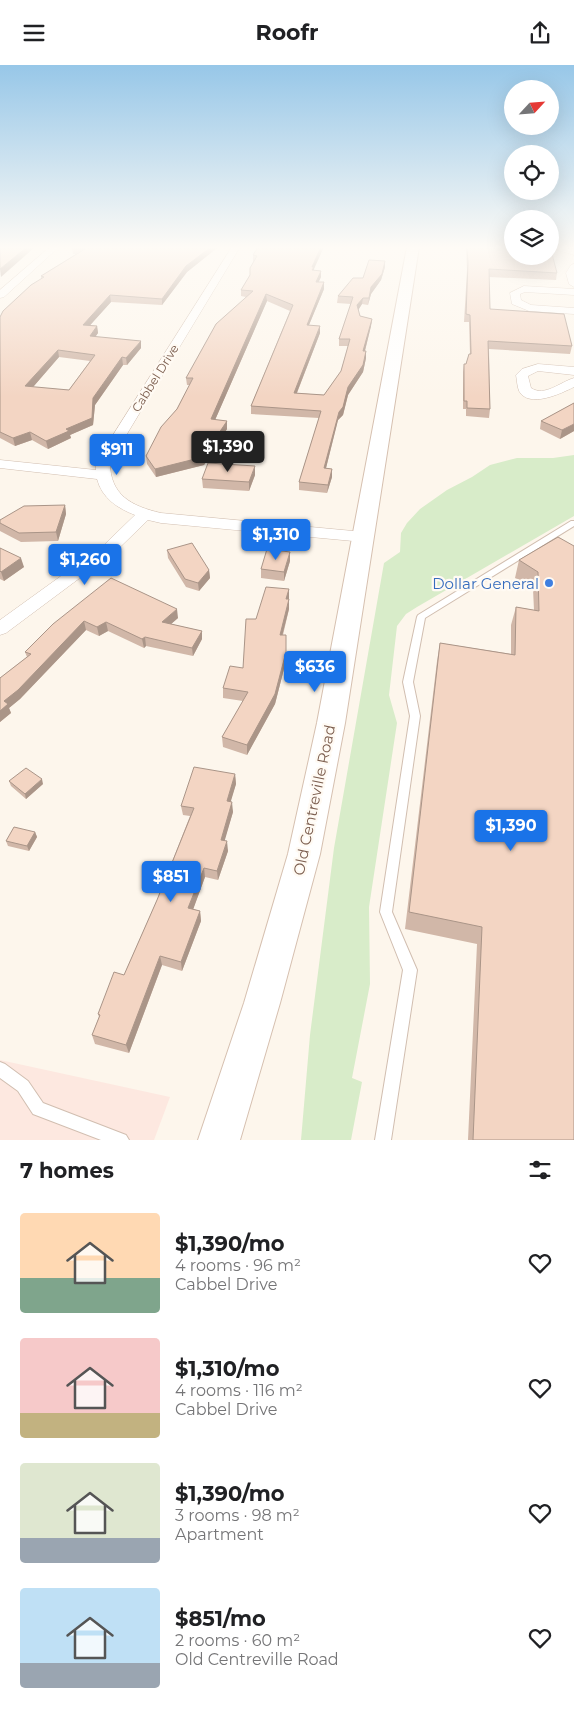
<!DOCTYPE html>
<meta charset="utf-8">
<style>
body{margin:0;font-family:Montserrat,sans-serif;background:#f2f2f2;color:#202124;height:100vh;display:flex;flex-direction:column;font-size:19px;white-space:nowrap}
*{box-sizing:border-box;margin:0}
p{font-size:16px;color:#757577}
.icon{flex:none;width:28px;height:28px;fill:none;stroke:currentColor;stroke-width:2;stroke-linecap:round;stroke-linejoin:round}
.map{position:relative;height:1075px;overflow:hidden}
.details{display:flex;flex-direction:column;background:#fff;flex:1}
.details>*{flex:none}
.needle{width:32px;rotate:64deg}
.controls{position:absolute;left:504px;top:15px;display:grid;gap:10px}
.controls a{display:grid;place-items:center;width:55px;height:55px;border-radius:50%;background:#fff;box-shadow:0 5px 20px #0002;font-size:25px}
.price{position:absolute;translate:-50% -42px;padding:0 11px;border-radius:5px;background:#1a73e8;color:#fff;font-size:16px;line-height:32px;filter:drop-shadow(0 1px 2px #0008)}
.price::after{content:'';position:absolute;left:50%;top:30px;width:15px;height:11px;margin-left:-8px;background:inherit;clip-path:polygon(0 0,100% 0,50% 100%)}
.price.on{background:#222;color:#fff}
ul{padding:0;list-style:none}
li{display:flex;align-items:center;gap:15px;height:125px;padding:0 20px}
li span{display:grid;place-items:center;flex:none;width:140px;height:100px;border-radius:5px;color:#555}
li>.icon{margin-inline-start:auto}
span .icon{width:60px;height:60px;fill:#fffc;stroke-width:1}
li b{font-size:21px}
h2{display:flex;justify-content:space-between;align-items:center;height:60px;padding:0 20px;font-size:21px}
header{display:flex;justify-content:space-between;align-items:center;height:65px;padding:0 20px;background:#fff;font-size:22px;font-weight:700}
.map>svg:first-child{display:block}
.commercial{fill:#fde8e0}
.green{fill:#d8ecc9}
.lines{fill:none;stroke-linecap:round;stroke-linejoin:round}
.lane-casing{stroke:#d1beb0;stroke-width:2}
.street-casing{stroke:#d1beb0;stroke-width:1}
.secondary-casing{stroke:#d6c0b0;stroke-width:2}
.lane{fill:#fff;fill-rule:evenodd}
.street{fill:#fff;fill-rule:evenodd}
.secondary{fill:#fff;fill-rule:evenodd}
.wall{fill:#d1b7a8;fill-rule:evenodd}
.shaded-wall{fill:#aa9588}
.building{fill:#f3d5c3;stroke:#aa9588;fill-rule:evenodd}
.shop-dot{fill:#3f7fe0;stroke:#fffaf3;stroke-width:2}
.labels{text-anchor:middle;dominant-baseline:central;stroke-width:4.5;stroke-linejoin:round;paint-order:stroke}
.far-street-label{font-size:12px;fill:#7a5c4d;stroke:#fffaf3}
.shop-label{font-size:15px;fill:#366cbe;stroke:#fffaf3;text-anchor:end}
.street-label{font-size:15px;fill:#7a5c4d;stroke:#fffaf3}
</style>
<header><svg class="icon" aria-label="menu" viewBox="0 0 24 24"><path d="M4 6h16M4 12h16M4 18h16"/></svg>Roofr<svg class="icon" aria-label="share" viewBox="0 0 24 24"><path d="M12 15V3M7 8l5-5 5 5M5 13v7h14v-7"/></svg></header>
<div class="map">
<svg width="574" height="1075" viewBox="0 0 574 1075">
<rect width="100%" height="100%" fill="#fdf6ec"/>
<path class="commercial" d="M0 995 170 1032 154 1075H0Z"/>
<path class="green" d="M574 390V451L417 542 406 549 397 561 389 630 397 658 369 842 370 919 352 1013 362 1017 351 1075H301L310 970 334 783 384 498 400 487 401 468 407 458 420 444 447 425 472 412 490 400 517 393H553Z"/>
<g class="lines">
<defs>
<path id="lane" d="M571 456H574V461L425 553 413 617 420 651 392 847 417 905 391 1075H375L403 905 380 847 410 651 403 617 417 552 418 550Z
M0 997 5 999 28 1016 43 1038 126 1070 129 1075H101L33 1049 18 1026 0 1013Z"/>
<path id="street" d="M50 182H59L4 232 0 233V225Z
M232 182H240L110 397C110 430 131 441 161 448L364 467 370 469 372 472 370 475 364 477 161 458 148 455 116 486 6 568 0 570V555L104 480 135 450C117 443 102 433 97 414L0 403V395L96 405V397Z
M557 182 574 184V190L558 185Z
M574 199V222L569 219 566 208 571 200Z
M524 221 574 224V230L525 227 520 229 521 235 531 240 574 243V249L529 246 512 239 510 228Z
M538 299 574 302V310L538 306 528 311 531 323C545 332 560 317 574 313V322C562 328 529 344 519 326 517 321 517 315 516 310L522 304Z"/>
<path id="secondary" d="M407 182H419L345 658 320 789 280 938 240 1075H198L244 938 288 789 317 658Z"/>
</defs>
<use href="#lane" class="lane-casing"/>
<use href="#street" class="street-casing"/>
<use href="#secondary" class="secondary-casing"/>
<use href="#lane" class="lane"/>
<use href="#street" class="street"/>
<use href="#secondary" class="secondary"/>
</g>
<path class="wall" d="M74 182H217V183L187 207 162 240 111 237 90 260 97 261 98 268 95 272 141 283 127 300H123L95 340 93 360 70 370 71 373 48 384 32 375 15 381 0 373V252L41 214V211L76 189H73L72 183ZM59 292 90 296 69 325 33 322Z
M258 182 314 204V205L321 212 318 217H324V224L309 260 320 268 297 328 324 330 341 306 348 281H339V274L351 239 337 238 338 231 363 213 385 202 381 215 371 229 368 240 362 239 358 245 360 251 372 254 371 261 365 286 366 293 363 307 348 330 343 350 338 355 326 403 332 404V412L327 428 299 425V417L319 353 251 349V341L290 246 267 236 215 355 227 356V364L204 400 156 412 147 399 146 391 177 344 190 320H187L186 313 246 232 241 231V225L250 210 253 197V190Z
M466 182H486L557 208 556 215 489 212 490 244 572 281 570 289 489 284 490 344 489 353 466 351V344H463V307L464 299H466L470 289 469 257H464L467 205Z
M574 338V366L560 374 540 364 541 356Z
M255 410 249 426 203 423 202 414Z
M65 440 66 449 58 476 21 477 0 466V455Z
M558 472 574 1075H468L477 879 405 864 437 596 440 578 511 589V560L516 542 534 545 533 524 515 513 519 495Z
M0 483 24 502 4 516 0 514Z
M167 485 209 505 210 513 199 526 186 522 168 493Z
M290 496 284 516 261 513V504Z
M111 513 178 553 171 559 202 566V574L193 591 146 581 144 583 108 566 99 571 86 565 20 634 9 643 11 648 0 657V613L27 592 25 587Z
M289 524V544L283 570H286V596L275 639 247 690 223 682 222 672 243 636 223 633V623L243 603 256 554Z
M235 709 236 719 230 737 233 747 224 776 228 786 218 815 205 812 193 844 200 846 201 856 182 906 162 900 129 988 95 979 92 970 99 952 98 949 124 910 157 835 190 751 183 750 181 741Z
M9 716 43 719 26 734 11 721Z
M35 767 37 772 29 786 8 781 6 776Z"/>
<path class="shaded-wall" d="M27 182H35L1 212 0 204Z
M210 182H217V183L187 207 162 240V234L186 201Z
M321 182H324L314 204 313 208 312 202Z
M385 196V202L381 215 371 229 368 240 369 233 371 222Z
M321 206V212L316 223V217Z
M324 217V224L306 267 307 260Z
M266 229 267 236 212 362 211 354Z
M110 230 111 237 84 267 83 260Z
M363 233 362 239 357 247V240Z
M372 254 371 261 363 293V286Z
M97 261 98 268 91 278 90 271Z
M320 261V268L294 335V328Z
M141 276V283L127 300 126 293Z
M58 285 59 292 27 329 25 321Z
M366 286V293L363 307 348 330 343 350 338 355 324 411V403L339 347 348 322Z
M122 292 123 300 95 340 93 360 70 370 71 373 48 384 46 376 66 364 93 333Z
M227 356V364L204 400 156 412 155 404Z
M574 359V366L560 374 562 365Z
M30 367 32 375 15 381 13 373Z
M255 401V410L249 426V417Z
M332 404V412L327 428 328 420Z
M65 440 66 449 58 476 56 467Z
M290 487V496L284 516V507Z
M21 493 24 502 4 516 1 507Z
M209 505 210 513 199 526 198 518Z
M289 524V534H286Z
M289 534V544L280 579V570Z
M177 544 178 553 163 566 162 557Z
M84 556 86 565 20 634 9 643 11 648 0 657V646L4 636Z
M106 557 108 566 99 571 97 562Z
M202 566V574L193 591 192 583Z
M145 572 146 581 144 583 142 574Z
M286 587V596L275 639 247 690V680Z
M235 709 236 719 228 746 227 736Z
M42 714 43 719 26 734 25 729Z
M232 737 233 747 222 785 221 775Z
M35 767 37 772 29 786 27 781Z
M227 776 228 786 218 815 217 806Z
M204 803 205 812 190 853 188 843Z
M200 846 201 856 182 906 181 897Z
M160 891 162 900 129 988 126 980Z"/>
<path class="building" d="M0 182H27L0 204Z
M74 182H211L186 201 162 234 110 230 83 260 97 261 90 271 141 276 126 293 122 292 93 333 92 353 66 364 69 366 46 376 30 367 13 373 0 367V252L3 246 31 220 44 212 41 211 85 184 72 183ZM58 285 95 290 69 325 25 321Z
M258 182H321L312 202H314L312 205 321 206 316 217H324L307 260 320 261 294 328 324 330 341 306 350 274H339L353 232 338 231 353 213H363L369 195 385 196 382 209 371 222 369 233H363L357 240 360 251 372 254 363 286H366L363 300 348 322 343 342 339 347 324 403 332 404 328 420 299 417 321 346 251 341 293 240 266 229 211 354 227 356 203 392 155 404 146 391 161 362 177 344 193 313H186L216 259 253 226 241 225 250 210V203L257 191 253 190Z
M467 182H486L512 183V191H550V185H551L557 208 489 204 490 244 564 249 572 281 488 276 490 344 467 343V336H464V299H466L469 289H471L470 250 466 249 468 198Z
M574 338V359L562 365 541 356Z
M208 398 255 401 249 417 202 414Z
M65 440 56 467 19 468 0 458V455L24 441Z
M558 472 574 481V1075H473L482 862 409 847 440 578 515 590 516 542 539 546 538 507 519 495Z
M192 478 209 505 198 518 185 514 167 485Z
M0 483 21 493 1 507 0 506Z
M267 484 290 487 284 507 261 504Z
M111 513 177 544 162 557 202 566 192 583 145 572 142 574 106 557 97 562 84 556 18 625 4 636 8 639 0 646V613L31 589 25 587 53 559Z
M266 522 289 524 286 534H289L280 570H286V587L275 629 247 680 222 672 248 627 223 623 230 601 243 603 246 554H256Z
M194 702 235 709 227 736 232 737 221 775 227 776 217 806 204 803 188 843 200 846 181 897 160 891 126 980 92 970 100 950 98 949 114 907 124 910 157 835 194 743 181 741Z
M26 703 42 714 25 729 9 716Z
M14 762 35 767 27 781 6 776Z"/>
<linearGradient id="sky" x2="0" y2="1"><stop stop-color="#97c7e8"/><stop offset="0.55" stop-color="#fefbf6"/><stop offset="1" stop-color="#fefbf6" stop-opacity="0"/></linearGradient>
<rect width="574" height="332" fill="url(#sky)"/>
<circle class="shop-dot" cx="549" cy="518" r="5"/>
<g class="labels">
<g class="far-street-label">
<text transform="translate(155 313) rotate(-58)">Cabbel Drive</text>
</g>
<g class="shop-label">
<text x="539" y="518">Dollar General</text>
</g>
<g class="street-label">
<text transform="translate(314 735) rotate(-78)">Old Centreville Road</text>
</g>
</g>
</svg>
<div class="controls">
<a><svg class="needle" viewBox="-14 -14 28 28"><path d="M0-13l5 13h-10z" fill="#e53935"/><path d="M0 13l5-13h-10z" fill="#757577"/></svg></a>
<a><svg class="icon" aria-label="locate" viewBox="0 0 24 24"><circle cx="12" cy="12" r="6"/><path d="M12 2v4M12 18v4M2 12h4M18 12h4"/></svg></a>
<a><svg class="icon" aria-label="layers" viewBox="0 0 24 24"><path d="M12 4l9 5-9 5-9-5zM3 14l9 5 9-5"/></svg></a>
</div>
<b class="price on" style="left:228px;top:408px">$1,390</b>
<b class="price" style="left:117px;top:411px">$911</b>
<b class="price" style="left:276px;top:496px">$1,310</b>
<b class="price" style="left:85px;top:521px">$1,260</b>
<b class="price" style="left:315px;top:628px">$636</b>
<b class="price" style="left:511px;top:787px">$1,390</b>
<b class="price" style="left:171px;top:838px">$851</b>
</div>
<section class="details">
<h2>7 homes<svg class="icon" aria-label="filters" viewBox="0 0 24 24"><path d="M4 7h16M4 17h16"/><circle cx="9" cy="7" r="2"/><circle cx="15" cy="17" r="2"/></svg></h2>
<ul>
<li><span style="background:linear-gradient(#ffd9b3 65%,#7fa58c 0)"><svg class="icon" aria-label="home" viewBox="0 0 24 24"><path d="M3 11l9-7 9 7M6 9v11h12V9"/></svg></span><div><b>$1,390/mo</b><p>4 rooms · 96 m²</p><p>Cabbel Drive</p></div><svg class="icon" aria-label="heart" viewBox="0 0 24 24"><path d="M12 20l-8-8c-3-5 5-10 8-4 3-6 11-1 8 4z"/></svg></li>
<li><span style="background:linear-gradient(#f6c9c9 75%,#c2b280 0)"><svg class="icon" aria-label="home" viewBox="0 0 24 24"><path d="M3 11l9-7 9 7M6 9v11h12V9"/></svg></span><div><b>$1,310/mo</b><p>4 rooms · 116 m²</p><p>Cabbel Drive</p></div><svg class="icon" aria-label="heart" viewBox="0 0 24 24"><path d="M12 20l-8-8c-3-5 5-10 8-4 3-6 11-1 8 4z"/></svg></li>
<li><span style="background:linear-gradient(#dfe7d0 75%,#9aa5b1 0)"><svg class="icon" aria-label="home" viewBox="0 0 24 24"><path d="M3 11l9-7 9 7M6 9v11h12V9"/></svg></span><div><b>$1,390/mo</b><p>3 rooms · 98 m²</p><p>Apartment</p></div><svg class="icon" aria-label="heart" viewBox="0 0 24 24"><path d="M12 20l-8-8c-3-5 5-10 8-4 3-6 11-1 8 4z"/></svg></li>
<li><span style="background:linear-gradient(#bfe0f5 75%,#9aa5b1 0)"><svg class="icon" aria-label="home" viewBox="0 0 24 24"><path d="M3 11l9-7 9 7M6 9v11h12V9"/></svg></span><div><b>$851/mo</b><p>2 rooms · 60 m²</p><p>Old Centreville Road</p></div><svg class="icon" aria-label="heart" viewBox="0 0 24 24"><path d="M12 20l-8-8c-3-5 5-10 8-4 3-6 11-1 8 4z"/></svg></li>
</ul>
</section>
